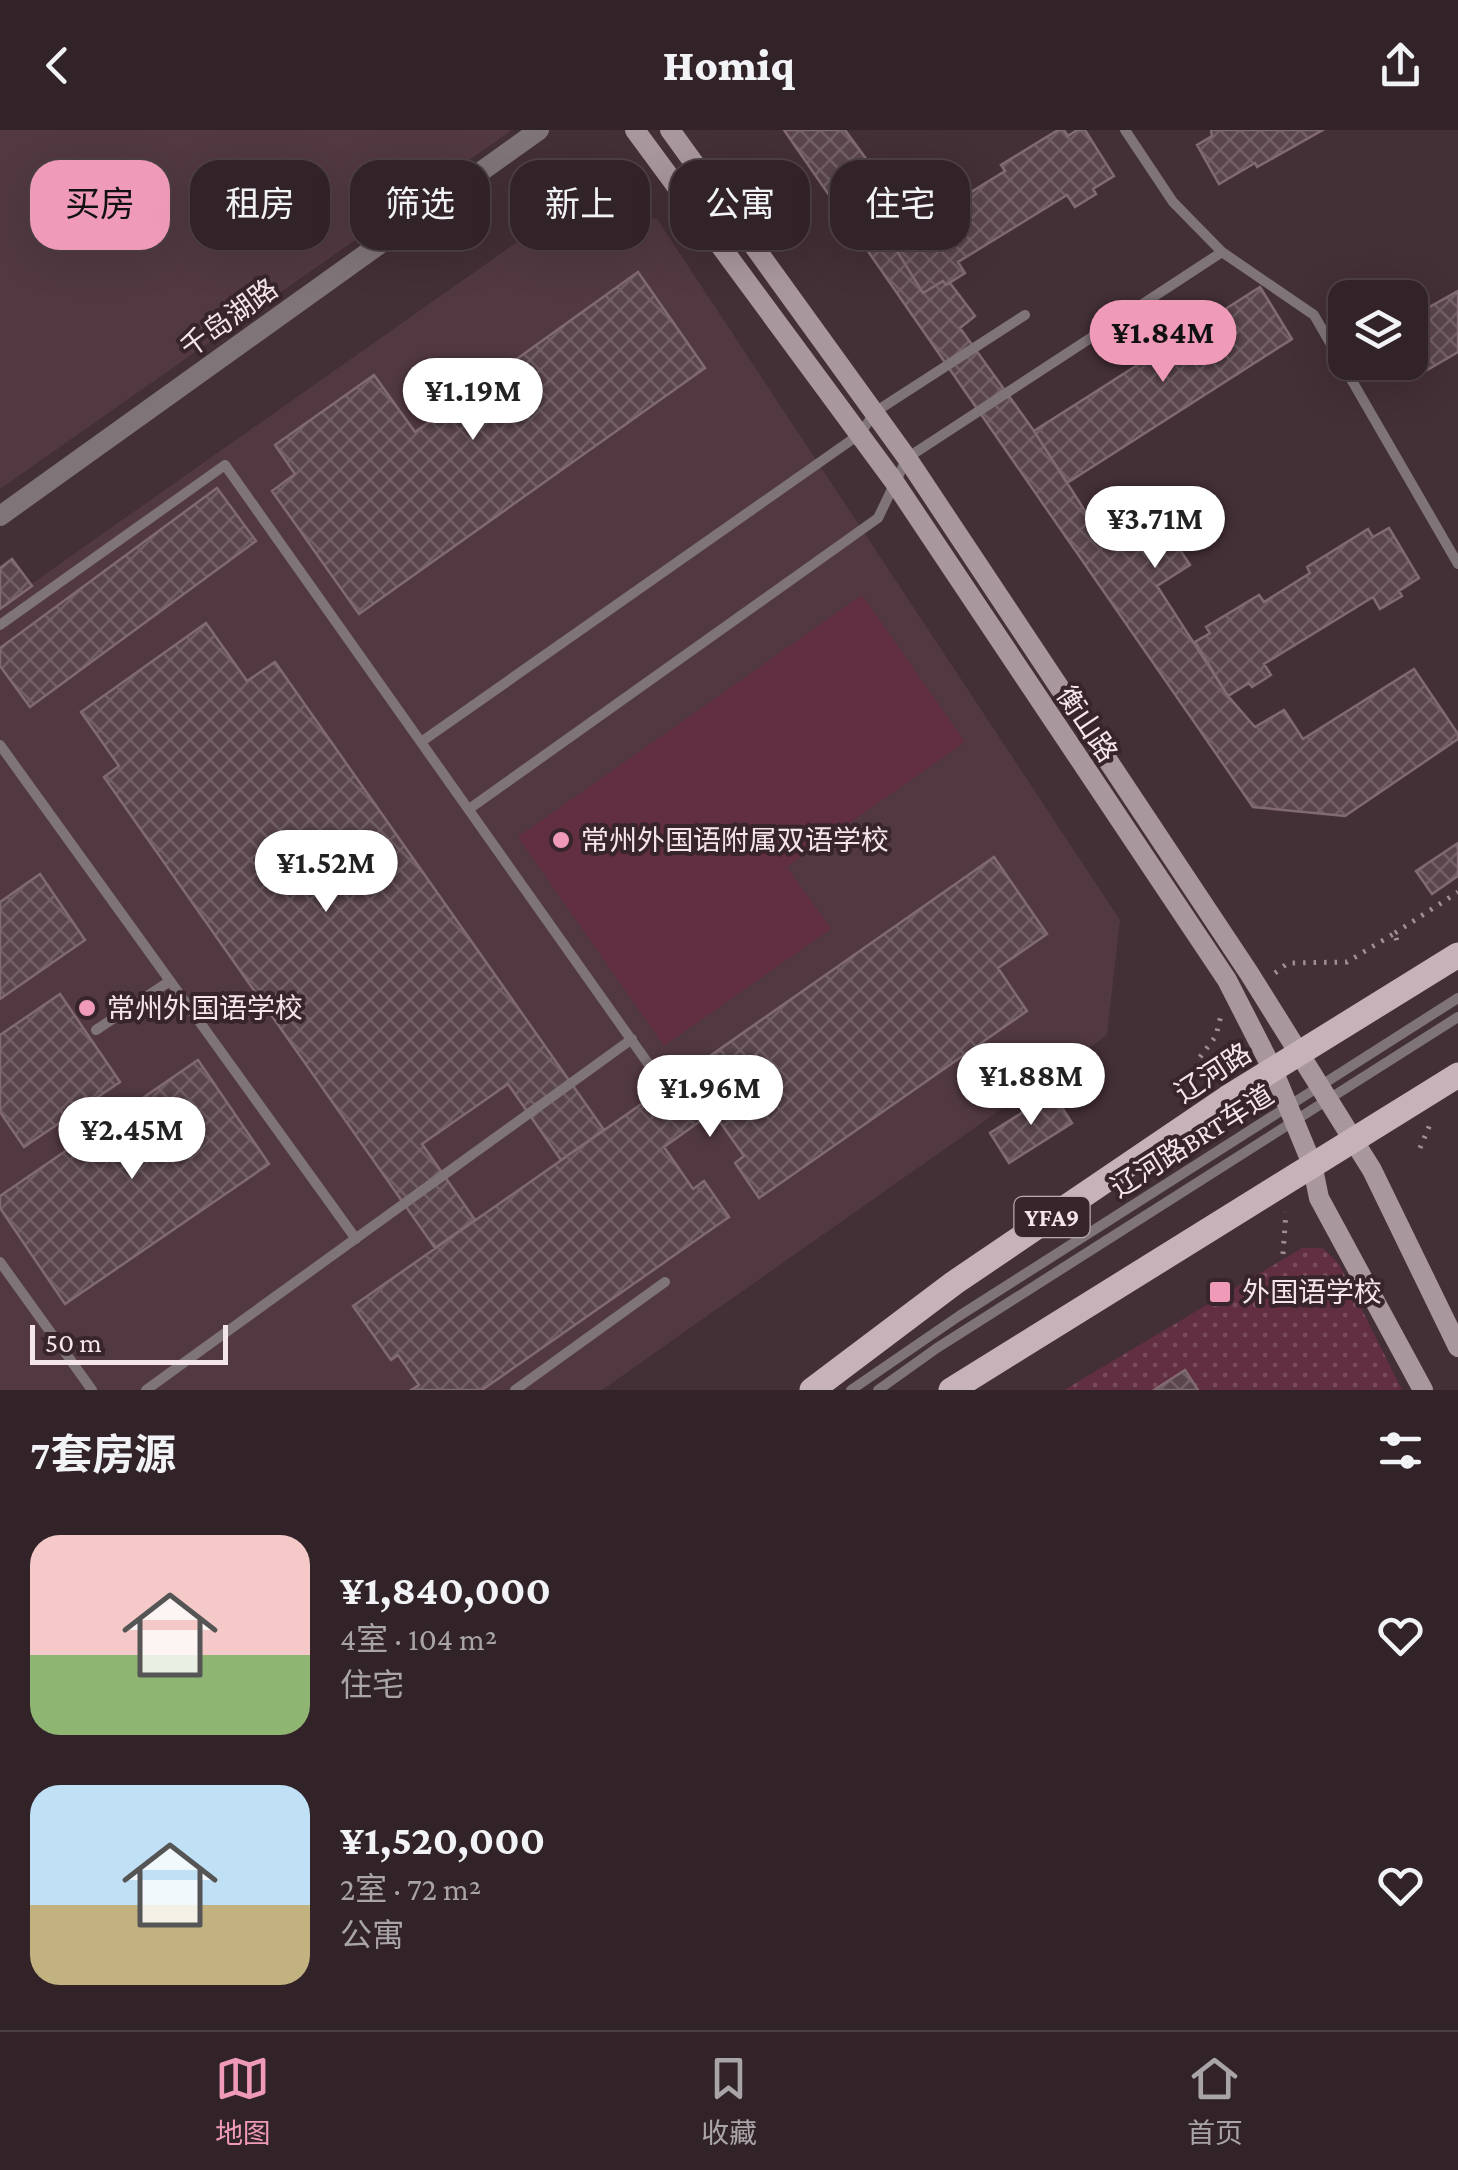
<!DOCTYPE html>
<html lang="zh">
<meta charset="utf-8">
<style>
body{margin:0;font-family:"Crimson Pro","Noto Sans SC",serif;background:#3a2b30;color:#f1f3f6;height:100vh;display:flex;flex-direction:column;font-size:38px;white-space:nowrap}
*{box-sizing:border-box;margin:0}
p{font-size:32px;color:#a8a4a8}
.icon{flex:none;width:55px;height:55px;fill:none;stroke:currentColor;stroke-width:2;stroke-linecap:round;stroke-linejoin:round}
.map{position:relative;height:1260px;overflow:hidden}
.drawer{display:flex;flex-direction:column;background:#322328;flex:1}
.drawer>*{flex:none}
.guide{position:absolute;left:30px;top:30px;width:1400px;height:90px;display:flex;gap:20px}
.buttons{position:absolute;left:1328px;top:150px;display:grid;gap:20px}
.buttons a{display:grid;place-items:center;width:100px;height:100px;border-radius:20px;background:#322328;box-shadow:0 10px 40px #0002,0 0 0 2px #4d4045;font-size:50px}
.scale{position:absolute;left:30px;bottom:25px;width:198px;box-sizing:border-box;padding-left:10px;border:5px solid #f3e5e9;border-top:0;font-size:28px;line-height:35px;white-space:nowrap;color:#f3e5e9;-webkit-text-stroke:8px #38252c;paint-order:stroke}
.price{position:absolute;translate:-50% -85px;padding:0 22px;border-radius:35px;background:#fff;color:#222;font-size:32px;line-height:65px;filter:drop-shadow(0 2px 5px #0008)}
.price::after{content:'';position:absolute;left:50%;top:60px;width:30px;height:22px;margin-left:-15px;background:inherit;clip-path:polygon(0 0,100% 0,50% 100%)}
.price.active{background:#ef9ab9;color:#111}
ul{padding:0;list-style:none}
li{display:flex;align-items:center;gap:30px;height:250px;padding:0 30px}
li span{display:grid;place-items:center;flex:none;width:280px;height:200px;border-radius:30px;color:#555}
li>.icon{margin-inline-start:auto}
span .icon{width:120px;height:120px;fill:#fffc;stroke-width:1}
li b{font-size:42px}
h2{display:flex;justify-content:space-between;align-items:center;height:120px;padding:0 30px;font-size:42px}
.chip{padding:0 35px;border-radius:30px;background:#322328;box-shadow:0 10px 40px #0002,0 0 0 2px #4d4045;font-size:35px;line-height:90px}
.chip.active{background:#ef9ab9;color:#111}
header{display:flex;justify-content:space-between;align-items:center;height:130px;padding:0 30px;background:#322328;font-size:45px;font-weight:800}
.dock{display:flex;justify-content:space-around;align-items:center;height:140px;border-top:2px solid #4d4045;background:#322328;font-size:28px;color:#a8a4a8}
.dock a{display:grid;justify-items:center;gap:5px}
.dock .active{color:#ef9ab9}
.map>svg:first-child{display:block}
.built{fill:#523941}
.grass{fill:#612e42}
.park{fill:url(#park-dots)}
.building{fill:url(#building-cross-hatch);stroke:#816a71;stroke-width:2.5}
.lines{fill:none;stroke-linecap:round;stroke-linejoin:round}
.path{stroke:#9f8e93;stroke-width:5;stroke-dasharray:2.5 8;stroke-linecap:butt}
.lane{stroke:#7f7478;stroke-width:10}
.street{stroke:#7f7478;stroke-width:20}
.secondary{stroke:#a8979d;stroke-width:20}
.primary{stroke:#c8b2b9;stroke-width:25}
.poi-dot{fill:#ef9ab9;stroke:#38252c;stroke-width:4}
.labels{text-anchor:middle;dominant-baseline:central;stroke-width:8;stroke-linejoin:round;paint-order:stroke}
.shield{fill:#38252c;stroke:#bbabb0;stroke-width:2.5}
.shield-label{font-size:25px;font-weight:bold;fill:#f3e5e9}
.street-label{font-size:28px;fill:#f3e5e9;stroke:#38252c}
.poi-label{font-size:28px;fill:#f3e5e9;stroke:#38252c;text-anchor:start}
</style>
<header><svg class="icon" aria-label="back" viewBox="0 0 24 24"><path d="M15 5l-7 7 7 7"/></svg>Homiq<svg class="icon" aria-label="share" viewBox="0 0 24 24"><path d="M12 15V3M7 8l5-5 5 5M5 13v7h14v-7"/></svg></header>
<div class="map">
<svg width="1458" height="1260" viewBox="0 0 1458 1260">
<defs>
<pattern id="park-dots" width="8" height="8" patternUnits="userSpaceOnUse" patternTransform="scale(2.5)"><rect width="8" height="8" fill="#612e42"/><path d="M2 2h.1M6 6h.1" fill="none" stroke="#784c5d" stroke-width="1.8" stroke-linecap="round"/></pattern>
<pattern id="building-cross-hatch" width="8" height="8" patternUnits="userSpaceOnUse" patternTransform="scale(2.5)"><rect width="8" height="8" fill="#5a454c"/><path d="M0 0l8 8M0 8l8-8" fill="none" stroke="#726066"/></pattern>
</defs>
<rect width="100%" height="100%" fill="#432f36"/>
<path class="built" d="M0 0H512L0 359Z
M657 89 1120 790 1107 905 602 1260H0V476L547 91Z"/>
<path class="grass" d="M862 465 965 612 787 737 831 799 664 916 518 707Z"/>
<path class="park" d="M1302 1118H1323L1339 1134 1402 1260H1064Z"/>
<path class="building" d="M784 0H845L872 37 853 49 923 163 943 151 946 155 950 153 975 186 960 198 1034 301 1101 406 1151 376 1190 435 1157 456 1228 566 1255 597 1284 580 1303 609 1414 539 1458 604V609L1345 686 1253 677Z
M1058 0H1064L1068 6 1077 0H1085L1114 46 1093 59 1096 64 1075 77 1067 65 958 132 965 143 946 155 943 151 923 163 890 110 904 101 901 95 954 63 958 70 1005 41 1001 35Z
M1323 0 1257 37 1255 33 1219 54 1197 15 1212 6 1211 0Z
M638 142 705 238 359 484 272 361 295 344 275 315 374 245 415 302Z
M1260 157 1292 209 1067 353 1034 301Z
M1458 161V222L1422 243 1410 221V188Z
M217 358 256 411 30 577 0 536V518Z
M1389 398 1419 448 1399 461 1402 466 1380 479 1373 467 1264 534 1271 545 1252 557 1249 553 1228 566 1195 512 1210 503 1206 497 1259 465 1264 472 1310 443 1307 437 1368 399 1373 407Z
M12 429 32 456 0 479V438Z
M206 493 247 551 275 532 604 1000 561 1030 508 954 422 1014 475 1090 435 1118 104 647 119 636 81 582Z
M1458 713V746L1432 764 1416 741Z
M994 727 1047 804 998 838 1027 881 759 1068 735 1033 744 1026 713 982 664 1017 693 1059 704 1051 729 1087 482 1260H411L419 1255 398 1225 391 1230 353 1176Z
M40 744 85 810 0 869V772Z
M60 864 120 952 24 1017 0 982V905Z
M198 930 269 1034 65 1174 0 1078V1066Z
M1053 963 1072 993 1009 1033 990 1003Z
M1185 1240 1198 1260H1154Z"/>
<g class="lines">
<path class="path" d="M1395 803 1458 762
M1275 843 1288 833 1347 832 1395 803 1397 812
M1200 927 1216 906 1221 885
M1420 1018 1431 992
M1283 1124 1286 1082"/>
<path class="lane" d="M1125 0 1173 72 1222 122 1314 185 1458 434
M0 495 225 335 652 939
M421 612 860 304 875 282 1025 185
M0 615 356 1109
M469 679 878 388 907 328 1222 122
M96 900 170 851
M0 1132 92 1260
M146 1260 632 909
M515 1260 665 1152
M851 1260 959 1186 1458 868
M878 1260 937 1218 1458 887"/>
<path class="street" d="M0 386 539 0"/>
<path class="secondary" d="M635 0 893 350 1227 850 1273 940 1312 1034 1319 1068 1423 1260
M670 0 907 328 1249 843 1372 1040 1458 1217"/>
<path class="primary" d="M812 1260 954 1153 1227 968 1458 825
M951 1260 1458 945"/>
</g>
<g class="poi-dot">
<circle cx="561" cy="710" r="10"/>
<circle cx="87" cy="878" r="10"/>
<rect x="1208" y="1150" width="24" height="24" rx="5"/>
</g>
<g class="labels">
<rect class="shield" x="1014.5" y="1067" width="75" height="40" rx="8"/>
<g class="shield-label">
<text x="1052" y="1087">YFA9</text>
</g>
<g class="street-label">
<text transform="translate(229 188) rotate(-36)">千岛湖路</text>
<text transform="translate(1087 594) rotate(56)">衡山路</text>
<text transform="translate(1213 943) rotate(-33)">辽河路</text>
<text transform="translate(1192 1011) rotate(-32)">辽河路BRT车道</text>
</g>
<g class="poi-label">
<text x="581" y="710">常州外国语附属双语学校</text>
<text x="107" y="878">常州外国语学校</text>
<text x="1242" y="1162">外国语学校</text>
</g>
</g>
</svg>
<div class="buttons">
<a><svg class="icon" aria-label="layers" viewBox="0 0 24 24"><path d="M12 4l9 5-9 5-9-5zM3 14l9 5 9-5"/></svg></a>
</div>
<div class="scale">50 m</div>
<b class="price active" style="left:1163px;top:255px">¥1.84M</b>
<b class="price" style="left:473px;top:313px">¥1.19M</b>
<b class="price" style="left:1155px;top:441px">¥3.71M</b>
<b class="price" style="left:326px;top:785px">¥1.52M</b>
<b class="price" style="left:1031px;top:998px">¥1.88M</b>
<b class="price" style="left:710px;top:1010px">¥1.96M</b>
<b class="price" style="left:132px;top:1052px">¥2.45M</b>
<div class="guide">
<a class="chip active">买房</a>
<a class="chip">租房</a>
<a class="chip">筛选</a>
<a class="chip">新上</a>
<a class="chip">公寓</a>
<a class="chip">住宅</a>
</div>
</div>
<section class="drawer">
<h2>7套房源<svg class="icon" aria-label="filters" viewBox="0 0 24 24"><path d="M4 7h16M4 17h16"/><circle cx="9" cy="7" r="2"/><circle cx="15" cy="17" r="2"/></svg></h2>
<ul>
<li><span style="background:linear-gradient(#f6c9c9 60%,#8fb573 0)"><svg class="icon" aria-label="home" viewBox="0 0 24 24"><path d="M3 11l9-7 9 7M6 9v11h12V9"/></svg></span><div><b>¥1,840,000</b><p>4室 · 104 m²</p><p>住宅</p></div><svg class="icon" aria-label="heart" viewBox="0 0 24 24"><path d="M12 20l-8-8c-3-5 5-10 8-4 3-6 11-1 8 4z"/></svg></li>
<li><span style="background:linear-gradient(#bfe0f5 60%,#c2b280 0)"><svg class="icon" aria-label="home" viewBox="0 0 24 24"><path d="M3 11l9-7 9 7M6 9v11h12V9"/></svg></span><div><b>¥1,520,000</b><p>2室 · 72 m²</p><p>公寓</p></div><svg class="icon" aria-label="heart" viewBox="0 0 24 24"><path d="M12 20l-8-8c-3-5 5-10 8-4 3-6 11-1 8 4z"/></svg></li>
</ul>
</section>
<nav class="dock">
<a class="active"><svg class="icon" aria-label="map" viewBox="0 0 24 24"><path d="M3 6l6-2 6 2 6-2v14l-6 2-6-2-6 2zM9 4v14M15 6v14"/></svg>地图</a>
<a><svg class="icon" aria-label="saved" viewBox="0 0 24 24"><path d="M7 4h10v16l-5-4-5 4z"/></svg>收藏</a>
<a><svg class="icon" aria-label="home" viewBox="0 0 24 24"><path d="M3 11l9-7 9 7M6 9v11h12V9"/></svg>首页</a>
</nav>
